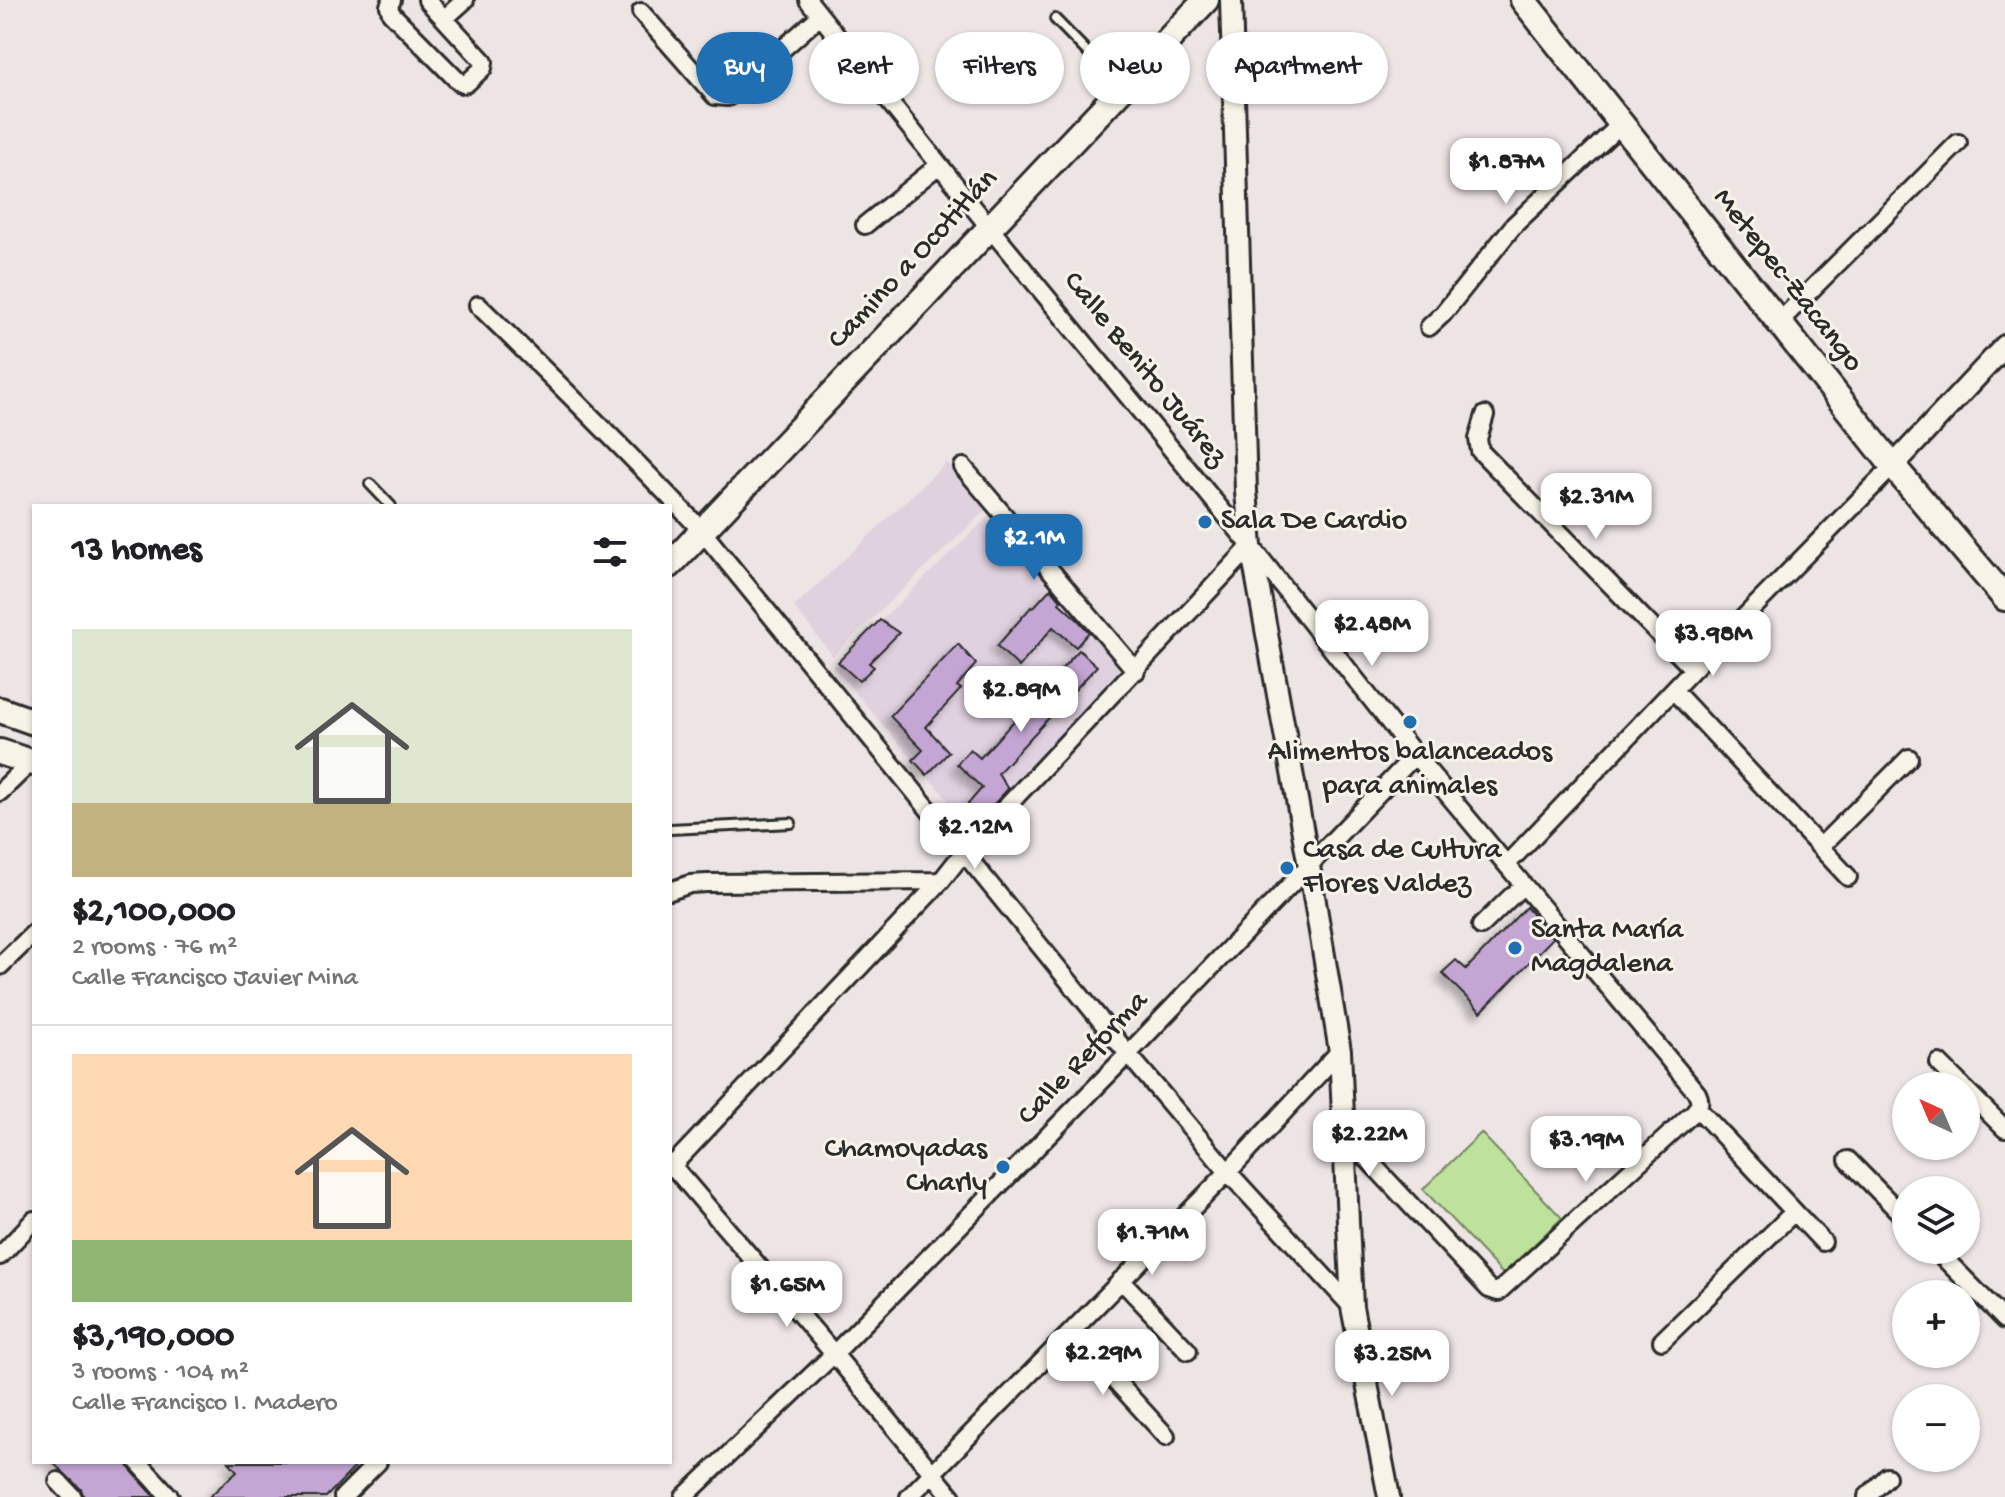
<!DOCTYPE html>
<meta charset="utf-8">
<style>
body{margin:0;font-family:"Gochi Hand",sans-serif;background:#f2f2f2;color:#202124;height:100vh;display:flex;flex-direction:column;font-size:30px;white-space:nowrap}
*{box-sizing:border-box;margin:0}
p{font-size:26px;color:#757577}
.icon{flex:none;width:44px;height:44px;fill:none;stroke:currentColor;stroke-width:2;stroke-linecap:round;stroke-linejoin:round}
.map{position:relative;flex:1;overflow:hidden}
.details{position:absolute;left:32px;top:504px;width:640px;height:960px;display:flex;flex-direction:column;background:#fff;border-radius:0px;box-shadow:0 2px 6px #0004}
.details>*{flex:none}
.guide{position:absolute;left:696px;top:32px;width:760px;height:72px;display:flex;gap:16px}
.needle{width:52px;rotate:316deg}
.controls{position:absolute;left:1892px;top:1072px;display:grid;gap:16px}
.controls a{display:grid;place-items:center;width:88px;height:88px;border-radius:50%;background:#fff;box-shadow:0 2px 6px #0004;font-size:40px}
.price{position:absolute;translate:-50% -68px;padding:0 18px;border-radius:16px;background:#fff;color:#222;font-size:26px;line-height:52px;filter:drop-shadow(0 2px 4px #0008)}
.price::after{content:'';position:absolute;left:50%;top:48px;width:24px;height:18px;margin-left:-12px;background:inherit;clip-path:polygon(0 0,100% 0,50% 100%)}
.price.on{background:#1f6fb2;color:#fff}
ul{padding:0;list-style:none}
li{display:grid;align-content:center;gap:16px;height:424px;padding:0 40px}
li+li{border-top:2px solid #e0e0e0}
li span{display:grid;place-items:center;height:248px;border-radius:0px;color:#555}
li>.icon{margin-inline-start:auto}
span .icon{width:144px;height:144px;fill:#fffc;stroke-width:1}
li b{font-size:34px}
h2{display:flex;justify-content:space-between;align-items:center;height:96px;padding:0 40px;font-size:34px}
.pill{padding:0 28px;border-radius:36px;background:#fff;box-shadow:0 2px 6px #0004;font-size:28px;line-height:72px}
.pill.on{background:#1f6fb2;color:#fff}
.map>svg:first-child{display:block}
.built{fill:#e0d1df}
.green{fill:#bee29c;stroke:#748664;stroke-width:2}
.building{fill:#c3a6d3;stroke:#2b2b2b;stroke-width:2;filter:url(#shadow)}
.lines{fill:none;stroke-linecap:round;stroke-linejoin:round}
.service-casing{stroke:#2b2b2b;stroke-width:14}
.minor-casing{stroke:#2b2b2b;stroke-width:22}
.tertiary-casing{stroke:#2b2b2b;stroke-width:26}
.secondary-casing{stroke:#2b2b2b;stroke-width:30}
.service{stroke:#f7f3e8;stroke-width:8}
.minor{stroke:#f7f3e8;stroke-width:16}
.tertiary{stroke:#f7f3e8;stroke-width:20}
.secondary{stroke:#f7f3e8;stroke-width:24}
.poi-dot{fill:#1f6fb2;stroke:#f7f3e8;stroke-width:3}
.labels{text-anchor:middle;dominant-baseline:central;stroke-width:6;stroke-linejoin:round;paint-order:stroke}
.street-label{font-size:30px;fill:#2b2b2b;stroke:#f7f3e8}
.poi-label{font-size:30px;fill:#2b2b2b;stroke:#f7f3e8;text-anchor:start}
</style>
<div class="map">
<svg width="2005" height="1497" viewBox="0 0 2005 1497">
<defs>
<filter id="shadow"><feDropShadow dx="-6" dy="6" stdDeviation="4" flood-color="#0004"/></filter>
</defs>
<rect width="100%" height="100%" fill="#ede4e4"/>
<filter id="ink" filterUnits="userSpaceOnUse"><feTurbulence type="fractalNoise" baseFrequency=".0125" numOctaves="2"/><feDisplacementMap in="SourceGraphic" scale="16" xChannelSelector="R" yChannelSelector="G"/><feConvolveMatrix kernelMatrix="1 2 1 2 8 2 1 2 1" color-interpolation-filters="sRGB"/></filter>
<g filter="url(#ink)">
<path class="built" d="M947 462 989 507 833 656 794 607Z
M992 513 1125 663 974 830 833 667Z"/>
<path class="green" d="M1481 1133 1562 1218 1503 1274 1423 1189Z"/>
<path class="building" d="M1051 588 1061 600 1059 603 1078 620 1089 632 1076 647 1053 627 1019 667 997 646 1031 607 1033 608Z
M880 620 899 633 869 663 874 667 859 681 838 662Z
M958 644 976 664 957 686 961 689 926 727 949 752 927 775 913 760 923 750 890 716Z
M1079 650 1097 666 998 773 1008 789 979 820 968 804 982 788 957 764 970 749 980 758Z
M1526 907 1553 938 1481 1012 1442 973 1456 960 1466 969Z
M52 1462H127L130 1469 155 1497H84L81 1489Z
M229 1462H360L326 1497H209L237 1471Z"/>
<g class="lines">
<defs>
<path id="service" d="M1055 19 1094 59 1124 44 1149 58
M370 484 391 506
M670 829 791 823"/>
<path id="minor" d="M392 0 389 6 391 13 458 81 463 84 467 83 483 68 484 62 427 0
M808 0 989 227 1251 546 1415 755 1697 1093C1701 1101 1700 1105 1694 1112L1498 1292 1489 1289 1345 1135
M641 12 715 96 728 97 820 16
M445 18 465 0
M865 225 939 165
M478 305C554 379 630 454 702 531L1128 1054 1228 1172 1352 1307
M1779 322 1958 143
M1429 327 1443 314 1514 225 1621 124
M1485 415 1478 439 1480 451 1693 669
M963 467 1136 671
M1674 691 1848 877
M0 792 31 762
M1820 847 1909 758
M1507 864 1693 669 1893 466
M670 891 690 884 707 883 941 881
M1481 926 1523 885
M0 966 34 933
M1939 1063 1962 1086
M1966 1090 2005 1129
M1697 1108 1823 1242
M1848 1160 1906 1219
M670 1163 834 1354 952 1497
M670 1168 941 881 963 853 1251 546
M1936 1250 2005 1320
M0 1256 34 1220
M1121 1280 1188 1351
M1071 1332 1166 1436
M1662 1341 1794 1212
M138 1462 170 1497
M58 1481 73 1497
M343 1497 378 1462
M684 1497 834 1354 1128 1054 1415 755
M909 1497 1228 1172 1340 1051
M1867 1497 1887 1477"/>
<path id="tertiary" d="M1231 0 1246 492 1251 546 1309 866 1340 1051 1352 1307 1389 1497
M1893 466 2005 346"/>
<path id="secondary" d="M1523 0 1893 466 2005 598
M670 565 1206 0
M0 710 34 722
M0 752 34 763"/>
</defs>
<use href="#service" class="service-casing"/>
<use href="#minor" class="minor-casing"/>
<use href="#tertiary" class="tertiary-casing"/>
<use href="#secondary" class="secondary-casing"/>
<use href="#service" class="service"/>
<use href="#minor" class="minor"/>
<use href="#tertiary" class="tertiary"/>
<use href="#secondary" class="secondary"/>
</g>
</g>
<g class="poi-dot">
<circle cx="1205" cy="522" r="8"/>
<circle cx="1410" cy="722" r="8"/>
<circle cx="1287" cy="868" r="8"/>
<circle cx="1515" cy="948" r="8"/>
<circle cx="1003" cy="1167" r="8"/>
</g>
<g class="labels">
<g class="street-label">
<text transform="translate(914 260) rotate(-47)">Camino a Ocotitlán</text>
<text transform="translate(1787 281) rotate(52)">Metepec-Zacango</text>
<text transform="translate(1144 370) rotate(51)">Calle Benito Juárez</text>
<text transform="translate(1084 1059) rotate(-46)">Calle Reforma</text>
</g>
<g class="poi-label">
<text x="1221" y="522">Sala De Cardio</text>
<text x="1410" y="753" text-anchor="middle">Alimentos balanceados<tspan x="1410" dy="34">para animales</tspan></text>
<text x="1303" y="851">Casa de Cultura<tspan x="1303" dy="34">Flores Valdez</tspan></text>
<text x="1531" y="931">Santa María<tspan x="1531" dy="34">Magdalena</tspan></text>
<text x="987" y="1150" text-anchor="end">Chamoyadas<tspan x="987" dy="34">Charly</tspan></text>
</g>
</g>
</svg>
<div class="controls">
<a><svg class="needle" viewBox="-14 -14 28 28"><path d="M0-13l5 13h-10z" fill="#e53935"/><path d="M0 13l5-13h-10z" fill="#757577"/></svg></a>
<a><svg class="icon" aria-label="layers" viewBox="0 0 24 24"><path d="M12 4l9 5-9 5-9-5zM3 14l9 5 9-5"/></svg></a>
<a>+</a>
<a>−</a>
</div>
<b class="price" style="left:1506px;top:206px">$1.87M</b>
<b class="price" style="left:1596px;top:541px">$2.31M</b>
<b class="price on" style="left:1034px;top:582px">$2.1M</b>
<b class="price" style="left:1372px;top:668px">$2.48M</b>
<b class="price" style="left:1713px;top:678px">$3.98M</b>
<b class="price" style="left:1021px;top:734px">$2.89M</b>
<b class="price" style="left:975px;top:871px">$2.12M</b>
<b class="price" style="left:1369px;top:1178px">$2.22M</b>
<b class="price" style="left:1586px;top:1184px">$3.19M</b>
<b class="price" style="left:1152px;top:1277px">$1.71M</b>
<b class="price" style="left:787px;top:1329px">$1.65M</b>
<b class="price" style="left:1103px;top:1397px">$2.29M</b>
<b class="price" style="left:1392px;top:1398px">$3.25M</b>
<div class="guide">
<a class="pill on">Buy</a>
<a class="pill">Rent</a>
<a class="pill">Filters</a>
<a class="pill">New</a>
<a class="pill">Apartment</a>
</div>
<section class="details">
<h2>13 homes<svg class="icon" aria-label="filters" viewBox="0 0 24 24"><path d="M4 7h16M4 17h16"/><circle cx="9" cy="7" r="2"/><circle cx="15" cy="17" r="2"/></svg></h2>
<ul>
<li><span style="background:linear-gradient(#dfe7d0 70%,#c2b280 0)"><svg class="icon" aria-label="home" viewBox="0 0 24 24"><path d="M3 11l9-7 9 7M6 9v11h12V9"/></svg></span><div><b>$2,100,000</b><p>2 rooms · 76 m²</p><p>Calle Francisco Javier Mina</p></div></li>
<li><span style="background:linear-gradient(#ffd9b3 75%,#8fb573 0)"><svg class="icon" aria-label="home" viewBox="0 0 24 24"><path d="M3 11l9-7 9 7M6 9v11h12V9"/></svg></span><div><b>$3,190,000</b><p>3 rooms · 104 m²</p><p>Calle Francisco I. Madero</p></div></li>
</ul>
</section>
</div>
